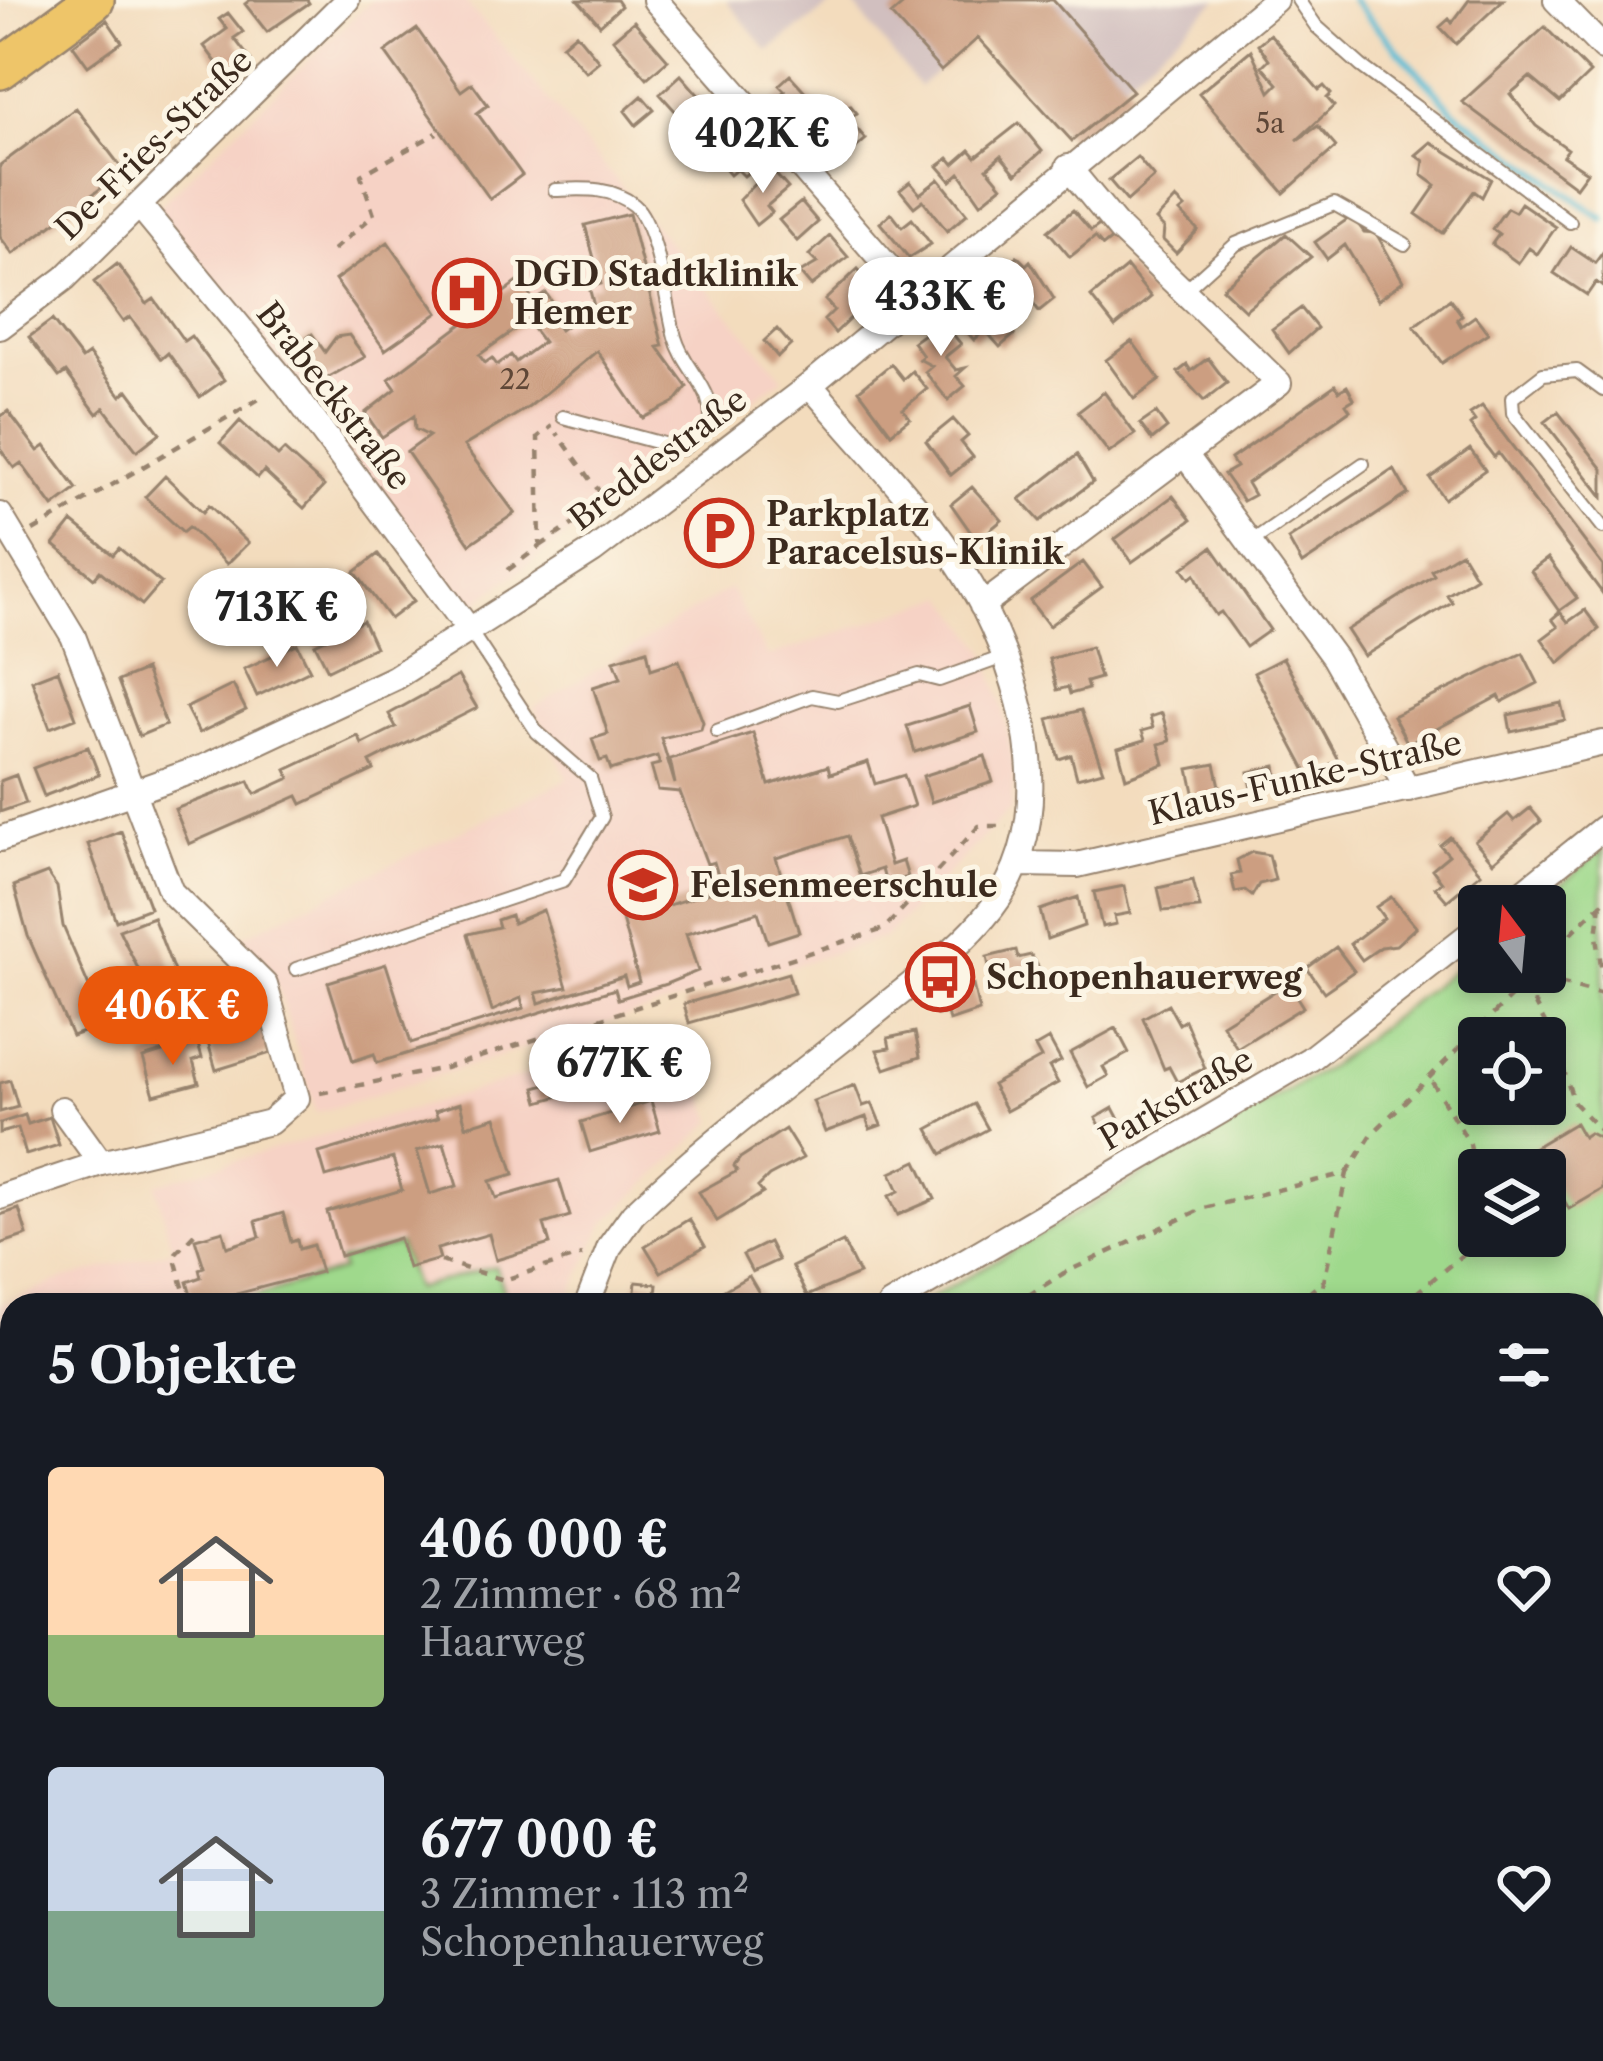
<!DOCTYPE html>
<html lang="de">
<meta charset="utf-8">
<style>
body{margin:0;font-family:"Libre Caslon Text",serif;background:#242831;color:#f1f3f6;height:100vh;display:flex;flex-direction:column;font-size:45px;white-space:nowrap}
*{box-sizing:border-box;margin:0}
p{font-size:39px;color:#9ea1a6}
.icon{flex:none;width:66px;height:66px;fill:none;stroke:currentColor;stroke-width:2;stroke-linecap:round;stroke-linejoin:round}
.map{position:relative;flex:1;overflow:hidden}
.panel{position:absolute;left:0px;top:1293px;width:1605px;height:768px;display:flex;flex-direction:column;background:#171b24;border-radius:36px 36px 0 0;box-shadow:0 6px 18px #0003}
.panel>*{flex:none}
.needle{width:78px;rotate:344deg}
.buttons{position:absolute;left:1458px;top:885px;display:grid;gap:24px}
.buttons a{display:grid;place-items:center;width:108px;height:108px;border-radius:12px;background:#171b24;box-shadow:0 6px 18px #0003;font-size:60px}
.price{position:absolute;translate:-50% -102px;padding:0 27px;border-radius:42px;background:#fff;color:#222;font-size:39px;line-height:78px;filter:drop-shadow(0 3px 6px #0008)}
.price::after{content:'';position:absolute;left:50%;top:72px;width:36px;height:27px;margin-left:-18px;background:inherit;clip-path:polygon(0 0,100% 0,50% 100%)}
.price.current{background:#ea580c;color:#fff}
ul{padding:0;list-style:none}
li{display:flex;align-items:center;gap:36px;height:300px;padding:0 48px}
li span{display:grid;place-items:center;flex:none;width:336px;height:240px;border-radius:12px;color:#555}
li>.icon{margin-inline-start:auto}
span .icon{width:144px;height:144px;fill:#fffc;stroke-width:1}
li b{font-size:51px}
h2{display:flex;justify-content:space-between;align-items:center;height:144px;padding:0 48px;font-size:51px}
.map>svg:first-child{display:block}
.built{fill:#f6d2c5}
.industrial{fill:#d1bfbf}
.green{fill:#9fd98c;stroke:#6d8255;stroke-width:3;fill-rule:evenodd}
.lines{fill:none;stroke-linecap:round;stroke-linejoin:round}
.stream{stroke:#56bbd4;stroke-width:6}
.building{fill:#cc9e81;fill-rule:evenodd}
.lane-casing{stroke:#97836e;stroke-width:16}
.street-casing{stroke:#97836e;stroke-width:28}
.primary-casing{stroke:#97836e;stroke-width:44}
.path{stroke:#97836e;stroke-width:4.5;stroke-dasharray:9 9;stroke-linecap:butt}
.lane{stroke:#fff;stroke-width:12}
.street{stroke:#fff;stroke-width:24}
.primary{stroke:#eec569;stroke-width:39}
.labels{text-anchor:middle;dominant-baseline:central;stroke-width:10;stroke-linejoin:round;paint-order:stroke}
.number-label{font-size:27px;fill:#5f4737}
.street-label{font-size:33px;fill:#3b2a1e;stroke:#fcf5e5}
.poi-label{font-size:33px;font-weight:bold;fill:#3b2a1e;stroke:#fcf5e5;text-anchor:start}
</style>
<div class="map">
<svg width="1603" height="2061" viewBox="0 0 1603 2061">
<rect width="100%" height="100%" fill="#fcf5e5"/>
<filter id="ink" filterUnits="userSpaceOnUse"><feTurbulence type="fractalNoise" baseFrequency=".00833" numOctaves="2"/><feDisplacementMap in="SourceGraphic" scale="24" xChannelSelector="R" yChannelSelector="G"/><feConvolveMatrix kernelMatrix="1 2 1 2 8 2 1 2 1" color-interpolation-filters="sRGB"/></filter>
<filter id="wash" filterUnits="userSpaceOnUse"><feTurbulence type="fractalNoise" baseFrequency=".004" numOctaves="4" result="noise"/><feDisplacementMap in="SourceGraphic" scale="48" xChannelSelector="R" yChannelSelector="G"/><feGaussianBlur stdDeviation="2.7" result="paint"/><feColorMatrix in="noise" values="0 0 0 0 0 0 0 0 0 0 0 0 0 0 0 0 0 1.4 0 .05"/><feComposite in="paint" operator="in"/></filter>
<g filter="url(#wash)">
<rect width="100%" height="100%" fill="#f3dcbd"/>
<path class="built" d="M371 0H464L783 378 468 609 156 209Z
M730 588 768 657 946 596 985 649 1002 704 1014 766 1011 809 886 937 316 1113 278 987 237 939 568 779 534 708Z
M679 1031 714 1121 604 1224 566 1305H12V1572L0 1575V1305L61 1280 172 1250 156 1184Z"/>
<path class="industrial" d="M726 0H838L768 51Z
M850 0H1218L1074 125 986 29 919 87Z"/>
<path class="green" d="M1603 849V1467L1593 1473V1305H919L1330 1066 1479 950V972H1545V906H1535ZM1479 1038H1545V1104H1479ZM1479 1170H1545V1236H1479Z
M399 1244 415 1289 495 1266 504 1293 464 1305H229L342 1270 339 1261Z
M634 2049H780L782 2061H617Z
M949 2049H1220L1225 2061H949Z"/>
<g class="lines">
<path class="stream" d="M1352 0 1455 112 1603 219"/>
</g>
<g id="blocks">
<path class="building" d="M250 0H307L309 3 267 32 245 4Z
M578 0H617L621 6 600 25Z
M908 0H1053L1133 91 1072 141 978 38 941 71 891 15Z
M1469 0H1503L1456 44 1440 27 1449 19 1452 23Z
M228 13 243 32 234 38 251 60 228 78 204 46 227 29 219 19Z
M107 20 122 42 88 66 73 45Z
M634 21 668 60 647 78 613 39Z
M1545 27 1590 73 1560 102 1530 77 1510 94 1536 126 1568 149 1563 156 1587 172 1576 187 1462 102Z
M417 29 461 91 472 83 488 105 477 113 522 175 490 199 385 52Z
M576 33 599 61 586 72 562 45Z
M1270 34 1319 90 1324 86 1331 94 1327 98 1334 106 1297 140 1318 126 1336 147 1284 193 1199 93 1251 50 1270 92 1278 84 1262 66 1269 59 1258 44Z
M681 75 716 115 695 133 660 94Z
M790 75 819 107 796 128 773 101 785 91 779 85Z
M642 96 654 110 636 125 625 111Z
M850 105 857 113 849 120 866 139 832 169 814 149 842 125 824 117Z
M76 108 124 171 13 254 0 237V165Z
M1019 123 1042 151 1016 174 1001 156 987 168 1002 186 981 203 960 173 951 181 938 166 949 158 954 164 970 150 976 157Z
M729 129 757 165 744 176 737 169 730 175 707 148Z
M1431 142 1491 179 1482 197 1474 191 1443 233 1416 214 1436 185 1422 175 1424 161 1416 155Z
M1137 157 1154 177 1127 201 1109 180Z
M770 168 788 188 767 206 772 212 756 225 739 200Z
M939 179 967 214 947 231 923 200 914 207 900 190 910 182 920 194Z
M1176 199 1185 208 1180 212 1198 230 1176 253 1163 240 1164 228 1156 220Z
M801 202 818 222 797 241 779 220Z
M1521 203 1556 227 1537 254 1529 248 1518 263 1492 244 1499 234 1492 229 1507 208 1515 212Z
M1073 210 1091 231 1101 224 1113 238 1103 246 1095 237 1070 257 1048 231Z
M891 213 902 227 912 219 931 244 909 258 880 223Z
M629 214 663 346 658 347 687 387 675 402 643 418 597 351 529 407 464 446 515 513 470 544 407 452 429 436 415 429 414 416 382 437 365 413 396 389 389 379 519 281 534 301 546 293 554 305 546 311 560 330 594 306 589 287 601 284 585 225ZM527 321 543 342 516 362 511 355 497 365 492 358 485 363 479 355Z
M1352 216 1364 232 1376 233 1403 281 1378 300 1345 245 1327 259 1315 242Z
M1286 234 1311 257 1245 310 1222 288Z
M830 236 848 257 811 286 800 273 817 263 809 255Z
M388 242 438 313 385 350 335 280Z
M1571 247 1595 263 1603 252V287L1596 282 1587 295 1554 273Z
M1017 256 1026 265 1030 261 1054 299 1039 311 1031 300 1006 311 994 297 1006 288 997 277Z
M117 264 147 304 154 299 184 341 191 336 224 380 200 397 168 353 161 359 130 317 123 322 94 282Z
M1127 267 1151 297 1115 327 1091 297Z
M858 269 878 291 835 333 824 320 834 310 825 300Z
M975 295 1014 335 1000 347 985 330 974 340 952 314Z
M1450 299 1462 315 1457 319 1461 326 1475 316 1488 333 1442 363 1414 326Z
M1301 308 1317 328 1289 353 1272 329Z
M52 320 82 359 89 354 121 396 128 390 160 433 137 451 104 408 97 414 66 372 59 377 29 337Z
M942 321 961 344 945 357 956 370 965 368 956 376 965 386 948 400 925 372 932 366 919 359 923 356 913 342Z
M777 329 791 345 778 357 764 341Z
M312 334 325 352 336 337 349 335 365 357 318 383 293 348Z
M1132 341 1160 380 1134 399 1106 360Z
M1208 358 1227 383 1204 401 1178 372 1187 365 1191 371Z
M891 364 903 379 912 371 927 389 903 409 910 418 891 433 859 390Z
M1335 385 1339 391 1347 386 1354 399 1346 404 1350 410 1247 483 1254 495 1243 501 1224 474 1236 467 1231 459Z
M1104 392 1135 434 1109 453 1078 412Z
M1482 406 1603 566V594L1498 453 1494 457 1470 425 1475 421 1470 414Z
M8 411 38 451 45 446 77 489 53 507 21 463 14 468 0 449V417Z
M1558 412 1603 469V497L1545 422Z
M1156 413 1167 428 1152 440 1140 424Z
M953 419 968 436 961 442 973 457 951 475 926 441Z
M240 421 278 456 284 450 324 486 304 508 264 471 258 478 220 443Z
M1470 449 1485 470 1444 499 1430 478Z
M1077 455 1093 482 1040 521 1020 499Z
M1394 469 1408 494 1302 564 1288 539Z
M165 476 203 512 209 505 248 543 227 564 189 527 183 532 145 497Z
M972 487 1002 520 977 541 951 504Z
M1173 496 1191 520 1132 562 1115 539Z
M72 522 113 555 119 548 161 583 142 605 100 571 94 578 54 545Z
M1212 547 1270 630 1246 647 1221 612 1216 615 1209 605 1195 574 1190 578 1183 568Z
M1461 552 1476 577 1447 595 1452 602 1364 656 1347 630 1434 575 1431 570Z
M378 554 414 601 390 619 355 572Z
M1548 558 1577 598 1559 611 1531 571Z
M1083 562 1102 587 1049 626 1030 601Z
M1585 610 1599 629 1559 663 1542 639 1558 627 1552 619 1560 612 1568 622Z
M363 621 375 647 328 670 315 644Z
M297 644 310 670 257 696 244 669Z
M1091 647 1100 678 1086 682 1088 689 1070 694 1068 687 1057 690 1049 659Z
M647 650 651 669 679 660 703 722 701 729 661 738 675 784 670 759 753 733 769 785 828 766 830 774 868 762 875 784 904 775 914 806 877 818 891 865 903 861 908 877 886 884 882 869 860 876 847 836 776 858 799 932 768 942 758 912 686 934 698 971 666 984 618 999 615 989 377 1063 374 1054 353 1061 328 982 386 964 411 1043 524 1008 521 998 492 1011 468 934 499 927 497 920 511 915 513 923 543 910 567 987 536 993 539 1003 624 976 627 986 639 982 618 905 642 897 647 912 722 888 714 862 707 864 680 792 658 790 651 766 660 764 657 756 611 770 607 759 600 761 592 739 608 734 593 687 621 678 614 660Z
M1523 653 1538 683 1502 702 1499 696 1408 744 1393 716Z
M1283 658 1338 760 1309 776 1254 673Z
M58 670 76 718 50 728 32 680Z
M145 670 166 725 139 736 118 681Z
M458 676 477 708 370 762 374 770 302 804 298 796 189 844 175 809 249 781 255 794 290 778 286 770 358 736 362 744 396 727 389 714Z
M233 685 246 710 199 733 186 708Z
M1561 703 1565 720 1511 732 1508 715Z
M970 706 978 732 915 752 907 726Z
M1081 710 1103 771 1077 778 1071 755 1059 759 1048 719Z
M1162 713 1170 741 1159 744 1164 764 1126 778 1118 748 1145 740 1142 731 1153 728 1150 717Z
M88 747 99 775 44 796 33 768Z
M985 756 993 782 931 802 923 776Z
M1215 764 1222 795 1196 801 1189 769Z
M1276 766 1279 783 1252 789 1249 772Z
M16 775 26 803 0 812V781Z
M1530 808 1541 821 1493 862 1475 841 1508 814 1514 821Z
M121 831 150 908 116 921 88 844Z
M1450 837 1481 873 1447 901 1435 887 1442 882 1432 869 1449 855 1440 845Z
M1252 852 1269 855 1275 880 1259 884 1252 896 1245 890 1235 892 1231 875 1240 873 1237 860Z
M47 873 57 887 63 926 105 1024 72 1036 28 936 14 886Z
M1193 880 1200 908 1163 911 1158 888Z
M1124 886 1130 913 1114 916 1116 924 1102 927 1094 892Z
M1078 897 1084 926 1047 939 1040 910Z
M1391 897 1416 927 1396 945 1381 947 1362 960 1350 944 1384 918 1376 907Z
M153 917 178 982 150 993 119 930Z
M1336 947 1354 971 1324 992 1307 968Z
M1016 950 1018 958 1031 955 1041 971 993 984 987 957Z
M788 973 794 993 689 1023 684 1004Z
M1288 983 1303 1007 1237 1048 1222 1024Z
M973 985 979 1011 949 1021 947 1013 937 1015 933 997Z
M1168 1004 1179 1024 1185 1020 1205 1068 1177 1082 1169 1067 1164 1069 1143 1018Z
M247 1021 250 1028 266 1024 274 1052 216 1070 205 1032Z
M1116 1028 1129 1053 1103 1067 1108 1076 1088 1087 1070 1053Z
M915 1032 920 1057 885 1069 877 1050 890 1048 888 1038Z
M1049 1039 1061 1061 1049 1067 1058 1083 1006 1111 992 1085 1041 1058 1035 1047Z
M197 1041 202 1058 193 1061 199 1083 154 1095 143 1058Z
M569 1078 573 1092 539 1102 535 1088Z
M10 1080 18 1107 0 1112V1083Z
M855 1085 863 1106 872 1103 881 1125 870 1129 866 1117 825 1132 813 1101Z
M651 1101 660 1131 590 1152 581 1122Z
M460 1103 466 1126 496 1117 514 1174 490 1181 496 1198 559 1180 570 1216 544 1224 550 1244 496 1260 489 1234 437 1249 440 1259 408 1268 399 1238 340 1256 327 1212 402 1190 393 1158 326 1177 319 1153 438 1118 435 1111ZM444 1143 457 1186 430 1194 417 1151Z
M974 1104 988 1129 942 1154 928 1129Z
M1113 1108 1122 1125 1105 1134 1096 1118Z
M25 1115 28 1124 50 1117 59 1145 26 1155 18 1128 0 1133V1123Z
M1575 1123 1583 1137 1589 1133 1603 1140V1189L1569 1209 1556 1186 1550 1190 1545 1182 1547 1172 1533 1148Z
M785 1129 803 1158 769 1176 758 1187 763 1193 717 1221 699 1192 737 1171 734 1166 740 1158Z
M917 1161 935 1199 898 1215 889 1196 899 1191 891 1173Z
M19 1209 27 1235 0 1244V1215Z
M283 1213 291 1242 297 1240 299 1249 313 1245 321 1272 194 1305 187 1282 201 1277 199 1269 204 1267 195 1239 223 1231 227 1247 260 1237 256 1221Z
M689 1219 705 1246 661 1272 645 1246Z
M769 1242 778 1260 752 1272 743 1255Z
M843 1242 859 1274 807 1296 792 1267Z
M749 1276 766 1305H702L712 1297Z
M636 1282 657 1284 655 1303 634 1301Z
M12 1422V1469L0 1472V1425Z
M0 1721 12 1722V1753L0 1752Z
M780 2049H949L950 2052 949 2061H782Z"/>
</g>
</g>
<g filter="url(#ink)">
<use href="#blocks" fill-opacity="0" stroke="#97836e" stroke-width="3"/>
<g class="lines">
<defs>
<path id="lane" d="M1298 0 1316 26 1361 66 1570 222
M555 190C583 189 610 186 634 205 657 224 667 307 675 337 685 372 717 389 710 428L682 449 563 417
M1184 291 1236 244 1334 204 1405 244
M1603 390 1577 371 1543 374 1512 398 1513 413 1603 527
M1251 542 1363 464
M717 731 812 696 838 701 919 675 939 680 1003 657
M296 969 564 880 602 817 590 778 537 732 470 631"/>
<path id="street" d="M655 0 915 298
M1556 0 1603 48
M140 206 286 383 470 631
M0 327 65 278 347 0
M1187 457 1334 658 1408 789
M0 515 73 636 171 892 265 985 297 1098 270 1122 101 1163 0 1197
M982 606 1279 383 1120 230 1068 167
M0 839 204 767 394 678 593 551 810 385 1275 0
M1021 864 1077 865 1603 743
M1506 906 1603 828
M62 1109 101 1163
M587 1305 610 1246 633 1214C709 1141 796 1078 878 1011 917 979 961 948 992 908 1058 822 1028 697 983 607 941 525 869 454 810 385
M890 1305 1310 1059 1479 927
M1593 1491 1603 1486
M0 1615 12 1613
M1593 1777 1603 1779
M0 1879H12
M1593 1932 1603 1928
M1240 2049 1246 2061
M340 2061 358 2049
M1305 2061 1332 2049"/>
<path id="primary" d="M0 69 94 0"/>
</defs>
<use href="#lane" class="lane-casing"/>
<use href="#street" class="street-casing"/>
<use href="#primary" class="primary-casing"/>
<path class="path" d="M333 250 374 215 361 175 437 133
M607 502 659 461
M33 531 266 395
M540 546 607 502 557 433
M508 570 540 546 538 437 552 426
M1601 903 1597 936 1603 980
M1545 959 1603 902
M1534 972 1524 984 1555 1042 1574 1103 1603 1133
M1524 984 1559 983 1603 994
M1432 1082 1470 1144 1479 1203
M320 1093 445 1068 884 929 979 826H1007
M1347 1173 1372 1134 1524 984 1518 972
M441 1261 504 1280 582 1255
M188 1305 174 1255 199 1229
M1013 1305 1064 1273 1204 1208 1347 1173 1319 1305
M1294 1305 1325 1280
M1402 1305 1485 1236
M0 1587 12 1584
M133 2049 135 2061
M1074 2061 1143 2049"/>
<use href="#lane" class="lane"/>
<use href="#street" class="street"/>
<use href="#primary" class="primary"/>
</g>
</g>
<defs>
<symbol id="hospital-ring" viewBox="-11 -11 22 22"><circle r="9.5" fill="#fcf5e5" stroke="#c8321e" stroke-width="1.5"/><path d="M-5-5h3v3.5h4V-5h3V5h-3V1.5h-4V5h-3Z" fill="#c8321e"/></symbol>
<symbol id="parking-ring" viewBox="-11 -11 22 22"><circle r="9.5" fill="#fcf5e5" stroke="#c8321e" stroke-width="1.5"/><path d="M-3.5-5.5H1a3.5 3.5 0 0 1 0 7H-1V5.5H-3.5ZM-1-3.4V-.6H.8a1.4 1.4 0 0 0 0-2.8Z" fill="#c8321e"/></symbol>
<symbol id="school-ring" viewBox="-11 -11 22 22"><circle r="9.5" fill="#fcf5e5" stroke="#c8321e" stroke-width="1.5"/><path d="M0-5L7-2L0 1L-7-2ZM-4 1L0 2.5L4 1V4Q0 6-4 4Z" fill="#c8321e"/></symbol>
<symbol id="bus-ring" viewBox="-11 -11 22 22"><circle r="9.5" fill="#fcf5e5" stroke="#c8321e" stroke-width="1.5"/><path d="M-5-6H5V4H4V6H2V4H-2V6H-4V4H-5ZM-3.5-4V0h7V-4ZM-3.5 1.2v1.5H-2V1.2ZM2 1.2v1.5H3.5V1.2Z" fill="#c8321e"/></symbol>
</defs>
<g fill-rule="evenodd">
<use href="#hospital-ring" x="429" y="255" width="76" height="76"/>
<use href="#parking-ring" x="681" y="495" width="76" height="76"/>
<use href="#school-ring" x="605" y="847" width="76" height="76"/>
<use href="#bus-ring" x="902" y="939" width="76" height="76"/>
</g>
<g class="labels">
<g class="number-label">
<text x="1270" y="123">5a</text>
<text x="515" y="379">22</text>
</g>
<g class="street-label">
<text transform="translate(154 144) rotate(-44)">De-Fries-Straße</text>
<text transform="translate(334 396) rotate(52)">Brabeckstraße</text>
<text transform="translate(658 459) rotate(-37)">Breddestraße</text>
<text transform="translate(1305 778) rotate(-13)">Klaus-Funke-Straße</text>
<text transform="translate(1176 1099) rotate(-30)">Parkstraße</text>
</g>
<g class="poi-label">
<text x="514" y="274">DGD Stadtklinik<tspan x="514" dy="38">Hemer</tspan></text>
<text x="766" y="514">Parkplatz<tspan x="766" dy="38">Paracelsus-Klinik</tspan></text>
<text x="690" y="885">Felsenmeerschule</text>
<text x="986" y="977">Schopenhauerweg</text>
</g>
</g>
</svg>
<div class="buttons">
<a><svg class="needle" viewBox="-14 -14 28 28"><path d="M0-13l5 13h-10z" fill="#e53935"/><path d="M0 13l5-13h-10z" fill="#9ea1a6"/></svg></a>
<a><svg class="icon" aria-label="locate" viewBox="0 0 24 24"><circle cx="12" cy="12" r="6"/><path d="M12 2v4M12 18v4M2 12h4M18 12h4"/></svg></a>
<a><svg class="icon" aria-label="layers" viewBox="0 0 24 24"><path d="M12 4l9 5-9 5-9-5zM3 14l9 5 9-5"/></svg></a>
</div>
<b class="price" style="left:763px;top:196px">402K €</b>
<b class="price" style="left:941px;top:359px">433K €</b>
<b class="price" style="left:277px;top:670px">713K €</b>
<b class="price current" style="left:173px;top:1068px">406K €</b>
<b class="price" style="left:620px;top:1126px">677K €</b>
<section class="panel">
<h2>5 Objekte<svg class="icon" aria-label="filters" viewBox="0 0 24 24"><path d="M4 7h16M4 17h16"/><circle cx="9" cy="7" r="2"/><circle cx="15" cy="17" r="2"/></svg></h2>
<ul>
<li><span style="background:linear-gradient(#ffd9b3 70%,#8fb573 0)"><svg class="icon" aria-label="home" viewBox="0 0 24 24"><path d="M3 11l9-7 9 7M6 9v11h12V9"/></svg></span><div><b>406 000 €</b><p>2 Zimmer · 68 m²</p><p>Haarweg</p></div><svg class="icon" aria-label="heart" viewBox="0 0 24 24"><path d="M12 20l-8-8c-3-5 5-10 8-4 3-6 11-1 8 4z"/></svg></li>
<li><span style="background:linear-gradient(#c9d6e8 60%,#7fa58c 0)"><svg class="icon" aria-label="home" viewBox="0 0 24 24"><path d="M3 11l9-7 9 7M6 9v11h12V9"/></svg></span><div><b>677 000 €</b><p>3 Zimmer · 113 m²</p><p>Schopenhauerweg</p></div><svg class="icon" aria-label="heart" viewBox="0 0 24 24"><path d="M12 20l-8-8c-3-5 5-10 8-4 3-6 11-1 8 4z"/></svg></li>
</ul>
</section>
</div>
